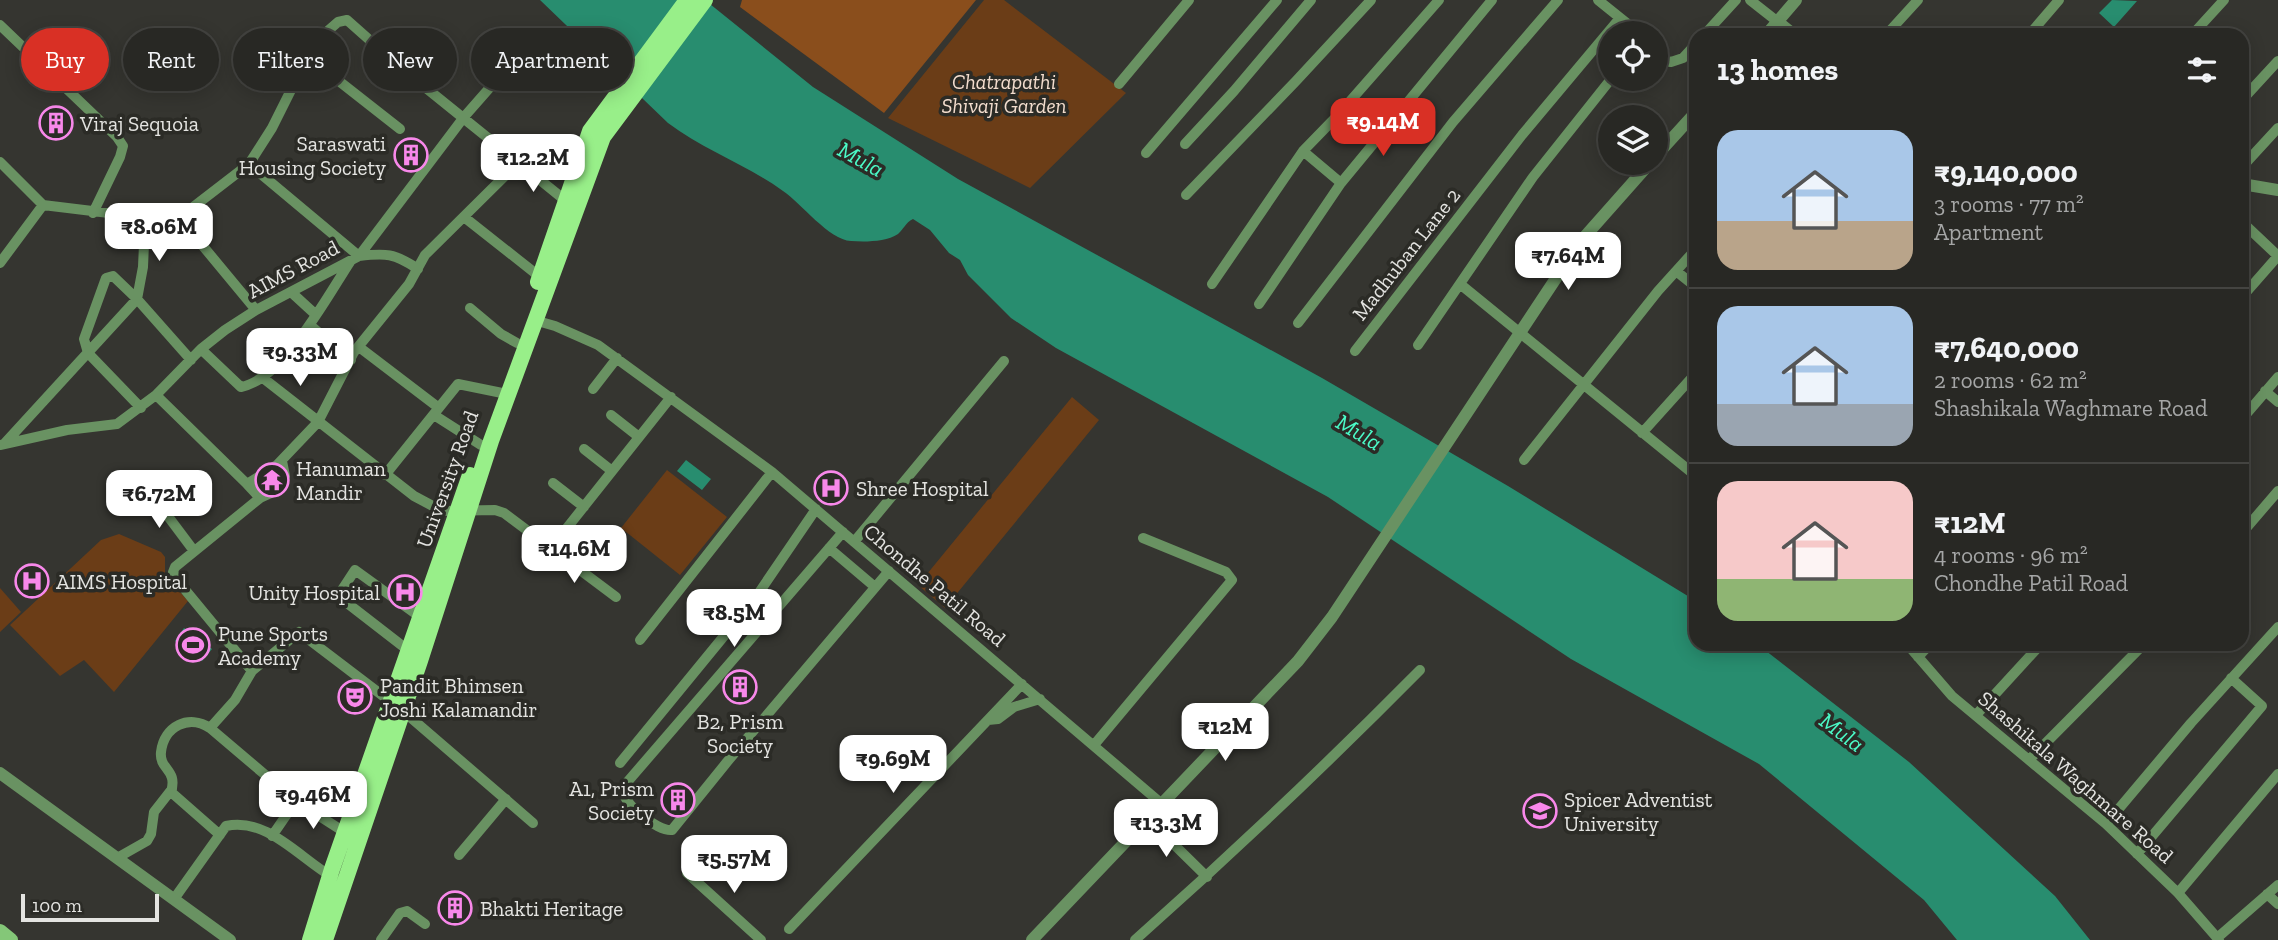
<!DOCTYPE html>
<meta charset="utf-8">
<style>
body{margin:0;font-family:"Zilla Slab",serif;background:#30302c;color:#f1f3f6;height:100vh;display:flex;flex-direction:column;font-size:26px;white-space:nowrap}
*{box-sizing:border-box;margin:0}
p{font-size:23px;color:#a5a6a6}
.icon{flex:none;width:38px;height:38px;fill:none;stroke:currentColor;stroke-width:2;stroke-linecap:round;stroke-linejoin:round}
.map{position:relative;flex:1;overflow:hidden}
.panel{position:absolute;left:1689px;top:28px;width:560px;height:623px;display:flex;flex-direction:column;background:#282824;border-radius:21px;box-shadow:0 4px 18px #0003,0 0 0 2px #444441}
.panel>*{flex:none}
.top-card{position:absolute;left:21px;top:28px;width:665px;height:63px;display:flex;gap:14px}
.fabs{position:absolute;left:1598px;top:21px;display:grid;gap:14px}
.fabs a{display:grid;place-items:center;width:70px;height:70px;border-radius:50%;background:#282824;box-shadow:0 4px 18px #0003,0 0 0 2px #444441;font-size:35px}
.scale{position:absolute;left:21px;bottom:18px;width:138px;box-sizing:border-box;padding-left:7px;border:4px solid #e4e4e1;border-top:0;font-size:19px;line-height:24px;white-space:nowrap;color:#e4e4e1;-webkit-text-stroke:5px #2b2b26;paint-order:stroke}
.price{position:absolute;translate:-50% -60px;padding:0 16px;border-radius:14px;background:#fff;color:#222;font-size:23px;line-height:46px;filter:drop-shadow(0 2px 4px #0008)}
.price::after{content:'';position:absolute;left:50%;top:42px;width:21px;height:16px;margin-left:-10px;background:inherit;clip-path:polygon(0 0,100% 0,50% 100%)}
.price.selected{background:#d93025;color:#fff}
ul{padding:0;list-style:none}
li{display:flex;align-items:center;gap:21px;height:175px;padding:0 28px}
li+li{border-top:2px solid #444441}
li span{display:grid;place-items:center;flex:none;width:196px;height:140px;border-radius:21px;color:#555}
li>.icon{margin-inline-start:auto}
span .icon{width:84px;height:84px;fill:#fffc;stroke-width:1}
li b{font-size:30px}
h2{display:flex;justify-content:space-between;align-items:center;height:84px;padding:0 28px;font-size:30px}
.pill{padding:0 24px;border-radius:32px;background:#282824;box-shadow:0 4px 18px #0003,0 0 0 2px #444441;font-size:24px;line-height:63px}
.pill.selected{background:#d93025;color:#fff}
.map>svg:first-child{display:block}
.green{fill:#6b3d17}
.forest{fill:#8a4e1c}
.water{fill:#288d6f}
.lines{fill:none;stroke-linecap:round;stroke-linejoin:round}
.minor{stroke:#699262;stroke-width:10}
.tertiary{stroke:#699262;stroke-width:12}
.secondary{stroke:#84c778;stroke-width:14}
.primary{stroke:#98ef89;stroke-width:16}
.labels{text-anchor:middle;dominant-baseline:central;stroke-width:7;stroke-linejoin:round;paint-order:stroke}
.park-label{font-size:21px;font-style:italic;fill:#f3ddce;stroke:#2b2b26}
.poi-label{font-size:21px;fill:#e4e4e1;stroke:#2b2b26;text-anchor:start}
.street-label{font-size:21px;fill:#e4e4e1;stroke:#2b2b26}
.water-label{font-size:23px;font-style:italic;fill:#4bfac7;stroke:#2b2b26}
</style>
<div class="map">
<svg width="2278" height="940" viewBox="0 0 2278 940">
<rect width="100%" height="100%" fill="#353530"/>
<path class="green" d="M984 0H1004L1126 93 1030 188 888 118Z
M1072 397 1099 420 945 608 918 585Z
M667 470 727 517 680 575 621 528Z
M119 534 161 552 165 557V575L188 601 114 692 84 660 60 676 10 625 101 540Z
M0 588 21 612 0 632Z"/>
<path class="forest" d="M742 0H976L884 113 740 7Z"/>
<path class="water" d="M540 0H705L813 87 958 179 1322 378 1508 486 1696 601V644H1757L1909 762 2055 896 2090 940H1957L1924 900 1759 764 1571 659 1328 497 1056 348 1011 318 968 275 960 260 949 253 930 230 913 219C905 223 904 229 898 234 886 242 865 242 851 241 829 240 801 203 783 191 747 165 704 150 668 123Z
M2112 0 2137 1 2114 27 2099 13Z
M686 460 711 479 702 490 677 471Z
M184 628 212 649 202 661 175 641Z"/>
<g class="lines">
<path class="minor" d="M1598 0 1639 33
M1750 0 1778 22
M0 25 117 137 123 146 120 157 93 213
M1704 35 1736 0
M1886 35 1918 0
M2029 35 2059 0
M2192 35 2224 0
M1656 50 1666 61 1671 62 1683 58 1696 44
M307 56 400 129
M1119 84 1189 0
M2242 100 2278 61
M1185 144 1234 91 1311 0
M1303 151 1341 183
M1146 153 1277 0
M0 162 43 205
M249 164 359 256C386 253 394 253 418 269
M2242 167 2278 128
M1186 195 1296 81 1371 0
M178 216 256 310
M464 217 540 277
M2242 222 2278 256
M0 263 43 205 117 214 145 221H161L188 211 249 164 272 128 315 42 338 22 347 20 400 67 566 201
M1676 271 1696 287
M1212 284 1303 151 1337 116 1439 0
M1460 284 1696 476
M291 292 315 314
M2242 297 2278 256
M1259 304 1341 183 1492 0
M470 308 501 334 517 343
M534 320 555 326 598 345 772 472 1162 804
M1298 323 1453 122 1558 0
M310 325 351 360
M1418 345 1533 177 1611 79
M359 347 439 408
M201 349 241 387C283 379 327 297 350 262
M1355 351 1522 135 1620 18
M263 378 414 496 442 511 495 510 504 513 616 597
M593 389 617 358
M2265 391 2278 402
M156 395 247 484 277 465 318 422 354 352 409 284 425 255 519 162
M141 408 88 353 84 339 106 278 113 276 137 299 191 360
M434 415 481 445
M611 415 639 437
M2242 419 2278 377
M1642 433 1696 373
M5 443 137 299 143 267 145 221
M0 445 67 430 117 424 156 395 201 349 225 330 256 310 359 256 464 117 536 35
M584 449 612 471
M1524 460 1658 291 1696 249
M385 475 458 384 507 394
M553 483 584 507
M247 484 260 498 175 567 173 572 177 580 252 671 299 632 391 702
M149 491 194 551
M260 498 271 493 285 476 282 461
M843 532 623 787C619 802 658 832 672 830L727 762 889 571
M2242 533 2278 491
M854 542 1004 361
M551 548 671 397
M829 548 875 587
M640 640 772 472
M1907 644 1952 696 2106 824 2178 893 2219 940
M409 651 338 596 355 570 420 617
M1918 657 1930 644
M403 711 533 823
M1976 715 2041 644
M988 720 998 719 1014 707 1040 699
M210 728 235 700 252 671
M1094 745 1232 580 1226 572 1143 538
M2029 760 2144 644
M620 763 756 597 816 509
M1148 819 1207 877
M2106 824 2191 723 2278 627
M220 835 171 792C178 769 159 770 161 752 164 726 189 714 210 728L296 801
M272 836 296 801 349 835
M2137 854 2262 706 2231 678
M459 855 506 799
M117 858 147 841 151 834 154 812 172 789
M687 873 761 940
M2178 893 2278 774
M2267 894 2278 904
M174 899 226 826C268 817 300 859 334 878
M789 929 1022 684
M2217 938 2278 885
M381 940 400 913 407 911 425 924
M1135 940C1233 853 1328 763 1420 670"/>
<path class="tertiary" d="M1778 22 1794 35
M1766 35 1796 0
M1656 156 1696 112
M2242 184 2278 190
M0 773 230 940
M1032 940 1298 661 1332 617 1580 242 1650 163"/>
<path class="secondary" d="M0 931 11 940"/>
<path class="primary" d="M538 282 590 131 687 0
M310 940 332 869 470 475
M325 940 420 661 491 441 603 137 705 0"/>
</g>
<defs>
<symbol id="building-ring" viewBox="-11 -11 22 22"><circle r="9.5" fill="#2b2b26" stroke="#f888ea" stroke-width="1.5"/><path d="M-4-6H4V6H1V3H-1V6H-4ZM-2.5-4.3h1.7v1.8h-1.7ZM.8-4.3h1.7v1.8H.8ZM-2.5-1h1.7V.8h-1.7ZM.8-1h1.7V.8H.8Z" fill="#f888ea"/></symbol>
<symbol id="temple-ring" viewBox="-11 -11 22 22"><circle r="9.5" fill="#2b2b26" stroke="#f888ea" stroke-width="1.5"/><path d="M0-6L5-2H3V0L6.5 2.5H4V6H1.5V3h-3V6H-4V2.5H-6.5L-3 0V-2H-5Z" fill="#f888ea"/></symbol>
<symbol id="hospital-ring" viewBox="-11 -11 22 22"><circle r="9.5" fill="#2b2b26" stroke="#f888ea" stroke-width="1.5"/><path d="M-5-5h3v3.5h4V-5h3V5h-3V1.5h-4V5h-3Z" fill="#f888ea"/></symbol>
<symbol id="stadium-ring" viewBox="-11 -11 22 22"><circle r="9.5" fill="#2b2b26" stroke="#f888ea" stroke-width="1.5"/><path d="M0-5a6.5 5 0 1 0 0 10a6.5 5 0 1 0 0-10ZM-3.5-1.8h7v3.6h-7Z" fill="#f888ea"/></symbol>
<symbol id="theatre-ring" viewBox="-11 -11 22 22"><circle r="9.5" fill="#2b2b26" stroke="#f888ea" stroke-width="1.5"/><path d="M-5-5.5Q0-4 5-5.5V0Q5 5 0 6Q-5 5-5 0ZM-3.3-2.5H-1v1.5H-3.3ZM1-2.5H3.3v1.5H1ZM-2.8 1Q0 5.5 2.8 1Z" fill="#f888ea"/></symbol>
<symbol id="university-ring" viewBox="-11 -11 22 22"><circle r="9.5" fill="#2b2b26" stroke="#f888ea" stroke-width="1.5"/><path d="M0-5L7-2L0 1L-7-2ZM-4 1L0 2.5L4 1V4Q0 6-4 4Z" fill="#f888ea"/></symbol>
</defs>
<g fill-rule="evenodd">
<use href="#building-ring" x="37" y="104" width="38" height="38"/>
<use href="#building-ring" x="392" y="136" width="38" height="38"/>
<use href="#temple-ring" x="253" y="461" width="38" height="38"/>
<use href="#hospital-ring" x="812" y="469" width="38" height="38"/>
<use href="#hospital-ring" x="13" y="562" width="38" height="38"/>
<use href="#hospital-ring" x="386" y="573" width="38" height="38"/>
<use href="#stadium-ring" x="174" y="626" width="38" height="38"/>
<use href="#building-ring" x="721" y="668" width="38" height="38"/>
<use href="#theatre-ring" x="336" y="678" width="38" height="38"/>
<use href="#building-ring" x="659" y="781" width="38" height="38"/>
<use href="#university-ring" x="1521" y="792" width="38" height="38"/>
<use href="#building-ring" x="436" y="889" width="38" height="38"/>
</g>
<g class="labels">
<g class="park-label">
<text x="1004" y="81">Chatrapathi<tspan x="1004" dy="24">Shivaji Garden</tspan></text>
</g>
<g class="poi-label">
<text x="80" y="123">Viraj Sequoia</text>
<text x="386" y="143" text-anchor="end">Saraswati<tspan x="386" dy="24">Housing Society</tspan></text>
<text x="296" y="468">Hanuman<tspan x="296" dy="24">Mandir</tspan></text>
<text x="856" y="488">Shree Hospital</text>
<text x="56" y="581">AIMS Hospital</text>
<text x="380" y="592" text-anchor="end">Unity Hospital</text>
<text x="218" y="633">Pune Sports<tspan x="218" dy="24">Academy</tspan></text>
<text x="380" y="685">Pandit Bhimsen<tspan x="380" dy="24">Joshi Kalamandir</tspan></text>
<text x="740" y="721" text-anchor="middle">B2, Prism<tspan x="740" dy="24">Society</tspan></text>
<text x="654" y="788" text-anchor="end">A1, Prism<tspan x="654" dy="24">Society</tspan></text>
<text x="1564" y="799">Spicer Adventist<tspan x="1564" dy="24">University</tspan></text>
<text x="480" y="908">Bhakti Heritage</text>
</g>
<g class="street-label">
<text transform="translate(1406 254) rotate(-52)">Madhuban Lane 2</text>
<text transform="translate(293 269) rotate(-28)">AIMS Road</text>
<text transform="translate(447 479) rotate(-70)">University Road</text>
<text transform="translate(935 585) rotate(40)">Chondhe Patil Road</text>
<text transform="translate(2076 777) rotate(41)">Shashikala Waghmare Road</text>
</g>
<g class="water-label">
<text transform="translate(861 159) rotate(29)">Mula</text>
<text transform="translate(1359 432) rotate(31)">Mula</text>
<text transform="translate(1842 732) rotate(37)">Mula</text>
</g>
</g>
</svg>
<div class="fabs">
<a><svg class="icon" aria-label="locate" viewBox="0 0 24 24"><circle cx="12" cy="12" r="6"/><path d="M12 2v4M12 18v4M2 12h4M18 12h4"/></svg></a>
<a><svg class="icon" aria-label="layers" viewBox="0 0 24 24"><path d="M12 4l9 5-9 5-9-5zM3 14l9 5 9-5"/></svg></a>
</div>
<div class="scale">100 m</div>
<b class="price selected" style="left:1383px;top:158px">₹9.14M</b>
<b class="price" style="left:533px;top:194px">₹12.2M</b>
<b class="price" style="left:159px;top:263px">₹8.06M</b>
<b class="price" style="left:1568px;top:292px">₹7.64M</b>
<b class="price" style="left:300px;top:388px">₹9.33M</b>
<b class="price" style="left:159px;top:530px">₹6.72M</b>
<b class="price" style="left:574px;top:585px">₹14.6M</b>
<b class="price" style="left:734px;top:649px">₹8.5M</b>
<b class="price" style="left:1225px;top:763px">₹12M</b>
<b class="price" style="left:893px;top:795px">₹9.69M</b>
<b class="price" style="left:313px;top:831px">₹9.46M</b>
<b class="price" style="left:1166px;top:859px">₹13.3M</b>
<b class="price" style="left:734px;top:895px">₹5.57M</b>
<div class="top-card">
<a class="pill selected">Buy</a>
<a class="pill">Rent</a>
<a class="pill">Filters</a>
<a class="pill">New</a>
<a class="pill">Apartment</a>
</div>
<section class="panel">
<h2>13 homes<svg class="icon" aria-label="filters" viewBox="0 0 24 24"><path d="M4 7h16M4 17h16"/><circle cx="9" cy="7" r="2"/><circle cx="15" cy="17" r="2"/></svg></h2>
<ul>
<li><span style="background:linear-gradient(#a9c7e8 65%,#b9a48a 0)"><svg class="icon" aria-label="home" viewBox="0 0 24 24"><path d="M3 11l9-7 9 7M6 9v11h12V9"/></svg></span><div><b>₹9,140,000</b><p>3 rooms · 77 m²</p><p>Apartment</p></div></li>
<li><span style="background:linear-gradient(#a9c7e8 70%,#9aa5b1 0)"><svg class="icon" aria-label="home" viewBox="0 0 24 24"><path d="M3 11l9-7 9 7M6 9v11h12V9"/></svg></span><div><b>₹7,640,000</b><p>2 rooms · 62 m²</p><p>Shashikala Waghmare Road</p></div></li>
<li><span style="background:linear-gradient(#f6c9c9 70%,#8fb573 0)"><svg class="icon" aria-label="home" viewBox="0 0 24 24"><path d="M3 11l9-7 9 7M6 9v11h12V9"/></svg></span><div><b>₹12M</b><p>4 rooms · 96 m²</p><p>Chondhe Patil Road</p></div></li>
</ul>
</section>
</div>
